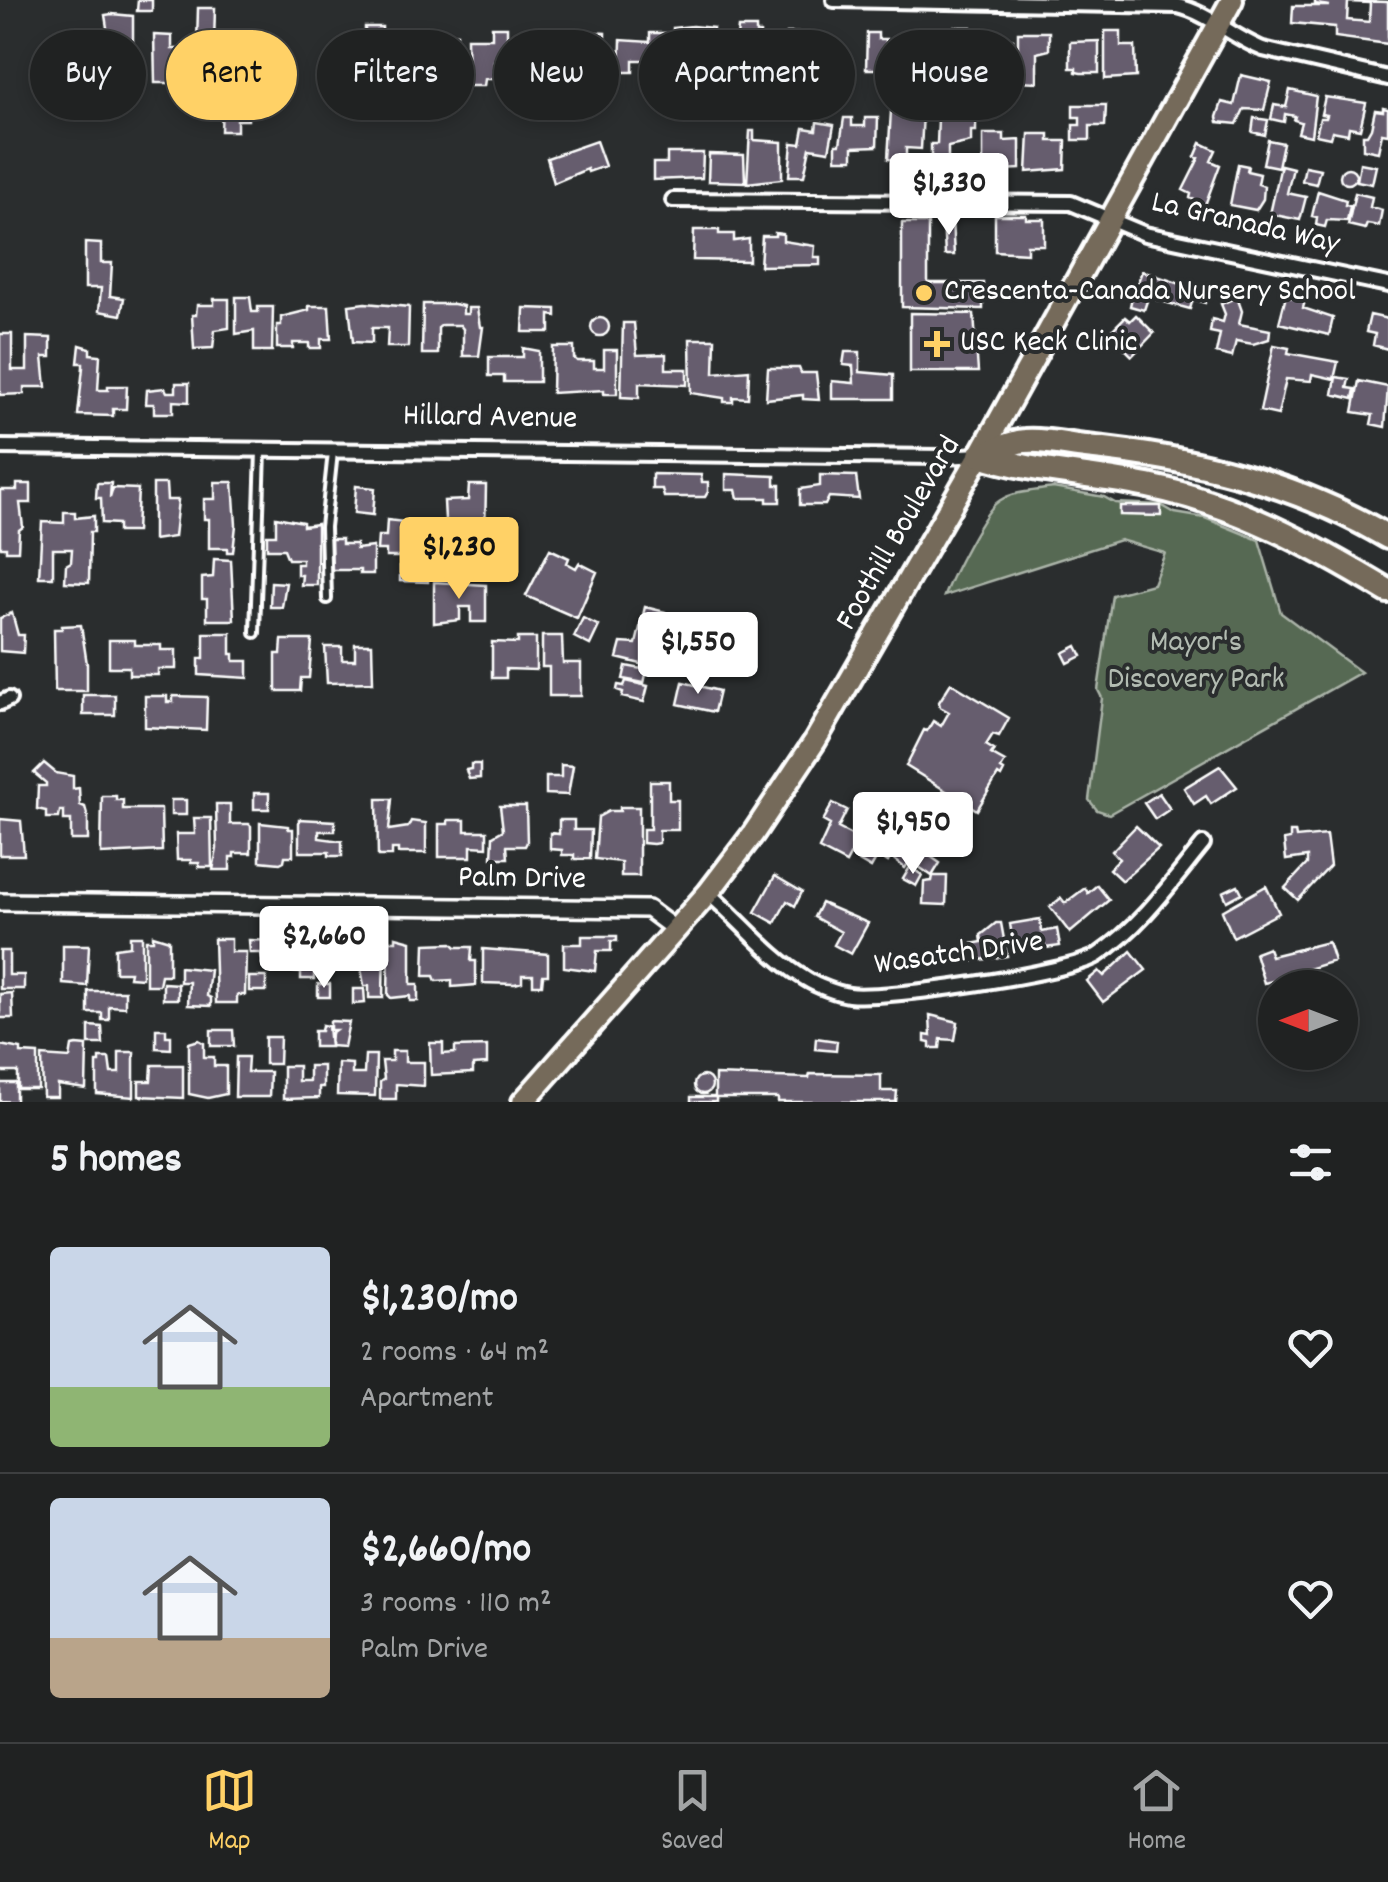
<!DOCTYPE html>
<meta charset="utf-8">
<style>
body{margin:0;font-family:Dekko,sans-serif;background:#282a2a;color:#f1f3f6;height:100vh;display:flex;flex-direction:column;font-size:38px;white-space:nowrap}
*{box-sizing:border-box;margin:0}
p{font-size:32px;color:#a2a4a5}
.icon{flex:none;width:55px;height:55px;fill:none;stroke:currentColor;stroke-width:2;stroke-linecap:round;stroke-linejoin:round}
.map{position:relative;height:1102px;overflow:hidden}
.side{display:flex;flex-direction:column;background:#202222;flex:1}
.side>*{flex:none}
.guide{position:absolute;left:30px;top:30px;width:1330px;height:90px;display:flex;gap:20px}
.needle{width:65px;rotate:270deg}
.tools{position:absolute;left:1258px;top:970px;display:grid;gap:20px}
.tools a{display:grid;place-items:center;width:100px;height:100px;border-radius:50%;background:#202222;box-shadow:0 5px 15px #0003,0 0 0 2px #3d3f40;font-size:50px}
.price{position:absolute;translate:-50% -85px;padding:0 22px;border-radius:10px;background:#fff;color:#222;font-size:32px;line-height:65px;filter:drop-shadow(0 2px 5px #0008)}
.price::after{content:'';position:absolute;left:50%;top:60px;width:30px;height:22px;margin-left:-15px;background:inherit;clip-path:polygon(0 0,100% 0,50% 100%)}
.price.current{background:#ffd166;color:#111}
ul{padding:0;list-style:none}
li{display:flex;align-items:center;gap:30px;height:250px;padding:0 50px}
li+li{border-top:2px solid #3d3f40}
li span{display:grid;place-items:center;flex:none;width:280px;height:200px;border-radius:10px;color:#555}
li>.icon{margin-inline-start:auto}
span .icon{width:120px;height:120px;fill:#fffc;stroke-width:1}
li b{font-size:42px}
h2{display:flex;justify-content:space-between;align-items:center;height:120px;padding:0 50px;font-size:42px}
.tag{padding:0 35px;border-radius:45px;background:#202222;box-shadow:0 5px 15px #0003,0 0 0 2px #3d3f40;font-size:35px;line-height:90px}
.tag.current{background:#ffd166;color:#111}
.tab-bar{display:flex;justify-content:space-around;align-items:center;height:140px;border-top:2px solid #3d3f40;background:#202222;font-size:28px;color:#a2a4a5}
.tab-bar a{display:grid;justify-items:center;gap:5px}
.tab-bar .current{color:#ffd166}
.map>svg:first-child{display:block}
.green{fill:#576953;stroke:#abb4a9;stroke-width:2.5}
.building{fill:#665d6e;stroke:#fff;stroke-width:2.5;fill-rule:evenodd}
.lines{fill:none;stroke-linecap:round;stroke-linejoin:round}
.service-casing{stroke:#fff;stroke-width:14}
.minor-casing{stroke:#fff;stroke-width:20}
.tertiary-casing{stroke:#fff;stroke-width:22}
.primary-casing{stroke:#fff;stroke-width:28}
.motorway-casing{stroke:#fff;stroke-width:30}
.service{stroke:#2a2d2e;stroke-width:6}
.minor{stroke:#2a2d2e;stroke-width:12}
.tertiary{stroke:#2a2d2e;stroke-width:15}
.primary{stroke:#746a5a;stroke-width:20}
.motorway{stroke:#746a5a;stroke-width:22}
.poi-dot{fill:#ffd166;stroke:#2a2d2e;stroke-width:4}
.labels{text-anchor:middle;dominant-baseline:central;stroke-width:8;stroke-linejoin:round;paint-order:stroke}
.street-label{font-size:32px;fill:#fff;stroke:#2a2d2e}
.poi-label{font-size:32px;fill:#fff;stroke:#2a2d2e;text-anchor:start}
.park-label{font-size:32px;fill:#b3bcb2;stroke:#2a2d2e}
</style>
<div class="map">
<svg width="1388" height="1102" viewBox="0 0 1388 1102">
<rect width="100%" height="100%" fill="#2a2d2e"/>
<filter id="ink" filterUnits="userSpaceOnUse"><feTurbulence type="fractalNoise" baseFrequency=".01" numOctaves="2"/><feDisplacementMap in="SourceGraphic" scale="20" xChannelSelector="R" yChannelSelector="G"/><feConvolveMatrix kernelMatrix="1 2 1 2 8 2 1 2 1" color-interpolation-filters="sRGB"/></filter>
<g filter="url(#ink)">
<path class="green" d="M1053 488 1104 497 1115 503 1161 505 1175 513 1205 518 1259 540 1281 613 1361 672 1109 814 1097 810 1089 800 1102 698 1098 690 1112 595 1153 584 1165 553 1120 540 944 596C951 577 984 510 999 501 1014 491 1036 491 1053 488Z"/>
<path class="building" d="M138 0H152V11H137Z
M1315 0 1388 2V44L1335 37V27L1292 23 1293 6H1330L1315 4ZM1348 2 1370 3 1369 22 1347 20Z
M198 8H215L214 44 197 43Z
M112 14 133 16V45H102V34H108L105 15Z
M692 26 713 28V43H695V64H673V28Z
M365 27H382V39H396L397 30 457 34V46H442V57H429V53L402 56 403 48H397V43L365 45Z
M492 27H507V40H512L510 72H502V61H494V79H485L484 86H468L467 38H492Z
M954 27H971V58H946V36L954 34Z
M738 28H756V33H760V44H765L762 77H736V73L726 72V57H735Z
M554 30V39H558L557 79H542V70H518L517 48H520V42H524V33Z
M571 31 605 33V43L600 45 604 63 571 66Z
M918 31H936V57L909 56V34H918Z
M1105 31H1121V46H1135L1136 77 1105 79Z
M1018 32H1049V50L1037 53V82L1018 81Z
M650 33H666L665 75H652L655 60H633V72H620L621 40 650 42Z
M787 33H798L802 41 827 42V57L812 55V65H797V59L787 60Z
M867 33H878V39H886V69H866Z
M974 33H992V39H1013V71H991L990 85H973Z
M154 35 172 36V49H192V78H179V83H155Z
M1099 41V73H1081L1076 72V68H1070V42Z
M695 43H710V54H695Z
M606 65H618V80H605Z
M774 66H788V81H774Z
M240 70H254V81H273V87H280V103L258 106 254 103 255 110H248V120H237V131H221L222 106H203V103H196V91L214 87 240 88Z
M672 74H695L694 94H672Z
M1241 75 1271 82 1264 110 1244 109 1237 124 1218 122 1217 117 1222 102 1234 105Z
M958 78H972L976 96H958Z
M1290 90 1316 96 1311 136 1298 133 1301 122 1294 120 1295 116 1285 114 1284 122 1271 119 1274 105 1286 107Z
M1325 97 1366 103 1360 129 1349 127 1348 134 1332 131 1330 138 1316 135 1320 118H1326L1327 115 1321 114Z
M1073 105H1106L1105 126H1090V140H1073V125H1080V117H1073Z
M1383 108 1388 109V134L1382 133 1378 152 1363 149V135H1367L1371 128 1375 110 1383 111Z
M891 111 923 113 921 149 906 148V160L901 161 888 159Z
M844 118H852V126H865V118H878L877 146 853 147V159H836V144H840Z
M938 118 976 119V131H971V142L948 147V159H931V144H937Z
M1254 118 1268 120 1265 135 1252 132Z
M817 122 834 125 829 151 810 148 804 176H789L792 143 801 144 804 128 816 130Z
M750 131H754V140L782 142V179L747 183Z
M983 134H1004V141L1020 140V169L983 171Z
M1029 134H1049V141H1066L1065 169 1027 172Z
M1268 140 1283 143 1278 167 1263 164Z
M596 141 605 166 588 172 587 169 554 183 547 158Z
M1201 143 1216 150 1211 161 1220 165 1205 205 1190 198 1191 194 1183 190 1199 158 1195 157Z
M667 153H703L702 178 653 180V163H667Z
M709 154 744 155 745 182 708 181Z
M1360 163 1376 166 1372 184 1357 181Z
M1238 164 1248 166 1247 171 1260 174 1258 184 1264 186 1263 199 1256 210 1230 205Z
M1281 165 1293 168 1287 193 1306 197 1300 220 1270 214Z
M1305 166 1320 169 1316 184 1302 181Z
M1340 176a8 8 0 1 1 16 0a8 8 0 1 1-16 0Z
M1318 191 1346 200 1345 205 1350 206 1347 221 1327 220 1325 227 1316 225 1317 217 1312 216Z
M1355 193 1372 197 1370 207 1382 210 1379 226 1367 224 1365 229 1348 225Z
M995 215H1026V219H1044V245H1027V253L995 251Z
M943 220H952L954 255H945Z
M902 223H928V283H983V309L902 307Z
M694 230H719V234H734V241L749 239V261L693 260Z
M775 233 783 234V241L815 246 814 257H820V265L760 266 762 236H775Z
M85 243 101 244V263H112L110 296 124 298 121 315 99 311 101 288H85Z
M1142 271 1208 293 1205 303 1193 299 1190 309 1157 300 1158 295 1150 292 1144 310 1130 306 1133 293 1141 295 1143 289 1136 287Z
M1286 296 1305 301 1303 308 1333 318 1329 335 1279 323Z
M236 297H250L252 312H258V307H273L272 351H254V331L236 334Z
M1237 297 1242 311 1239 324 1270 330 1269 339 1253 344 1236 341 1232 357 1216 353 1220 334 1210 332 1212 319 1223 322 1225 314 1221 304Z
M214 299H229V328L215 330 213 348 194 349 192 315H196L197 305H214Z
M365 303 409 307 408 347H387L388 328H372V343L353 342 349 305Z
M423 304H454L463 306V314H468V308H477L480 327H483L479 356H463V329L460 325H442L438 328V354H422Z
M309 306H329L331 339H321V348H309V343H293V348H277V325H281V317L309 310Z
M524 308 556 309V316L550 315V332H523Z
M910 313 974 314 978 372H910Z
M1136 315 1154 333 1132 356 1109 333 1125 317 1130 321Z
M1370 315 1388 319V349L1373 345 1375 334 1366 332Z
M591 327a9 9 0 1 1 18 0a9 9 0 1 1-18 0Z
M623 323H634L637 355 666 354V369H687V385L639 383V398L621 397Z
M0 334H12V370H27V337L51 338V357H43L46 387H24V394L0 395Z
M690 339H715L714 373 749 370 748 398 733 397V402H724V398L691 393Z
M80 345 90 348V354L100 355 98 390H108V386H127L126 409H113V416L78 415 83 367V363H78Z
M1274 345 1289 348 1288 353 1338 362 1334 379 1312 374 1311 381 1286 379 1278 415 1260 411Z
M553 347H574V358L577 361H594V368H604V350H617V394H604V390L552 393Z
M523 348 539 351V382H504V376H489V357H523Z
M845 352H860V372L893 375V399H832V381L854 383 853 366 843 365Z
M768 368H799L801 373H816L819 400 803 399V395L766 399Z
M1336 377 1349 379 1347 388 1355 389 1353 399 1333 394Z
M1359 381 1388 387 1385 427 1371 424 1373 415 1353 412Z
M176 383H189V402L173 401V413H154V404H146L147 390 165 388 167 392H176Z
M652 474 701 475 702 482H708V492L705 497H664L662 489H652Z
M726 474 775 476V485H780V502H767V498H738L736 490H726Z
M820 475 856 476 859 499 829 497 825 505H800V489L820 486Z
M215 482H233L236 525 233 552H227V548H209V519H204V499H215Z
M97 483H111L110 498 113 488 138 489 136 532H118V524L102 523 101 498H96Z
M17 484H31V503H20L23 527 19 530 18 551H6V547H0V490H17Z
M153 484H166L167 500H178L174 537 153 540Z
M469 485H486L485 534 467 532V539H446L444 501 468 500Z
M356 486 375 488 373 515 354 513Z
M1120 506H1161V516L1120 515Z
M64 512H75V518L94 516V532H90L89 583 65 582 66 565 71 562 72 549H53V577H39L42 522 64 523Z
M276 517 303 522V526L317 524V585H301L302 575H297V564H302V559H288L284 549H267V535H276Z
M387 520 413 523V527L432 526 428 582 400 581V566L412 567V557H386V550H377L378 536H386Z
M328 539H342V544H356V549L373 547V574H360V570H327Z
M550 549 569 558 567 563 576 568 579 563 597 572 577 618 526 596Z
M214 559 231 560 234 620H207V599H202V578L213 577Z
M271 582 286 583 282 607H270Z
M434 582 486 585V622H471V607H460V620L434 623Z
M645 607 665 612 653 667 617 658 621 643 636 644Z
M12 613 18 635H24L23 653 0 651V618Z
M583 618 599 626 590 645 574 637Z
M81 625 87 664V691H55L54 629H62V626Z
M204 633H231V654H234V661H248V678L199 675V658H204Z
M542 636H562L563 663H581V696H549V667H542Z
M518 638H536V670L506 669V678H492V642L518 643Z
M109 640H135V645H161V650H176V669H158V675H129V667H109Z
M282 640H312L309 678H301L300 691H276V654H281Z
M355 644H372L373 682 327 683 325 647H342V660H355Z
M1077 646 1082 656 1068 663 1063 653Z
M626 666 647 670 644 683 623 679Z
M626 681 648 686 644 702 622 697 623 692 617 690 618 685 624 686Z
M683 682 719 691 714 712 678 704Z
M951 683 1009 718 999 736 993 734 986 745 994 750 991 754 1005 762 1001 769 1004 771 1001 777 998 775 977 810 906 766 924 730 927 731 933 721 941 726 949 712 940 707 939 702Z
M83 695H115V715H83Z
M145 696H167V702H173V696L207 697 206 730 145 727Z
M44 763 56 773 73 776V789L79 788 80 805 85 807 88 818V840H71V820H64V811H60L59 818H46V811L37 809 38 786H46V783L34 773Z
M471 764H480V778L469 779 466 770 471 769Z
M561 765 573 766 568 795 546 794V777H561Z
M1220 766 1237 787 1211 804 1206 796 1194 804 1184 788Z
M650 781H669V800H678V830H659V843L653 844 643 843V829H650Z
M254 793H269V809H254Z
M1159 793 1170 809 1155 819 1144 803Z
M102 796H116V800H123V809H161L162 851 101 854Z
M377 799H392L389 830 408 827 411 821 426 823V853H398V849H392V856H378Z
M171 800H186V815H171Z
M833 803 847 810 838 828 859 839 846 863 819 849 830 825 823 821Z
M216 804H230V824H249L251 826V853H234V857H230V870H213L217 849Z
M500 806H526L527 842 525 846H507L508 858H492L493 836 503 830Z
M620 807H639V876H621V862L595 859 598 817 609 811H620Z
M194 818H211L212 867H199V863H191V860H177L176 834H195Z
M0 819 21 821 24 855H0Z
M299 819 335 821V831H319V838L342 841V856H329V852H299Z
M448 820H465V831H487V847L471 846V857H439V824H448Z
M559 820H574V830H591L590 859H574V855H562V850L550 849V833L559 834Z
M260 823 288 826V829H293V856H285L284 861 280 863 260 861Z
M1136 826 1159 848 1122 881 1109 869 1119 859 1112 851Z
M1290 832H1295L1296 838 1326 835 1330 866 1298 900 1285 888 1307 864V857L1286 860 1284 840 1290 839Z
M870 842 879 847 877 850 881 853 886 843 896 848 893 854 910 861 905 868 891 857 888 862 878 856 871 868 859 861Z
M927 854 940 863 932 876 919 867Z
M910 867 922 875 916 886 903 879Z
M775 876 802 892 795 906 787 901 775 923 755 912Z
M933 876H947L946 905 923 904 924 882 932 881Z
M1097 885 1109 900 1070 933 1050 907 1061 898 1065 903 1085 888 1088 893Z
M1238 885 1242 893 1227 901 1223 892Z
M1266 886 1279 913 1233 937 1222 911Z
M821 903 868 923 851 954 834 945 841 932 814 917Z
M1040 919 1042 932 1057 929 1060 946 1045 948 1043 938 1013 942 1010 924Z
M996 923H1001L1007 956 973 961 971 944 982 942 981 935Z
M283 932H293V945H314V979H301V973L285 971Z
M153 935 169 940V975H161L159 985H146V940H153Z
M130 936H142V978L129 977 130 972H115V948L130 946Z
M582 936H617V941H611V951H597L595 971 564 967V944H582Z
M396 937 411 941V984H418V1001H410V996L391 998 388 995 389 941H396Z
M214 939H231V952H246L245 995H237V1003H216Z
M249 940 277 941V959H262L261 953H250Z
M322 941H349V956H342L339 971H332L328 962H324Z
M362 941H384L383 998H369V986H364L360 962Z
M1328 942 1334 961 1298 972 1299 975 1264 983 1255 953 1268 948 1271 956Z
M425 944 452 943 456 947H472L471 961H476V985L452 987V980L436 981 434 976H424Z
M63 945H89L87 986 63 984Z
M483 949 548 954V975H543L542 985H533V975H522V982L515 984 483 983Z
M0 951H9V975H24V989H0Z
M1131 951 1146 970 1103 1002 1087 981 1099 971 1104 976Z
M180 967 210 970 207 996 211 998V1006L188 1005 189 982H180Z
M249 977H266V991H249Z
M163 983 178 984V999H163Z
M318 984H330V997H318Z
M353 989H364L365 1003 353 1004Z
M88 991H125V1007L109 1006V1020H102V1013H88Z
M12 993 13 1018H0V994Z
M930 1015 958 1022 955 1040 941 1039 940 1048H930V1043L925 1042V1035L931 1036Z
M330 1021 349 1022 344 1047 330 1046 331 1033 335 1030H330Z
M322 1025 328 1026 330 1047H314V1031H321Z
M89 1026 102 1027 103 1044H89Z
M156 1029H166V1036H171V1049L156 1048Z
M211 1030H233L234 1046H211Z
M265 1037H280L279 1064H265Z
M816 1038 837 1041 836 1051 815 1049Z
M199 1040 204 1043V1057H214V1066H226V1094L208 1098 189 1094V1043Z
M430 1043H443V1054L455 1053V1047L487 1046V1064L473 1065V1073L431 1075Z
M0 1045 21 1049V1053L38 1054V1089H18V1072H0Z
M77 1045 87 1046 86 1089 58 1085V1097H43L42 1056 70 1058 72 1046Z
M392 1051H405V1062H424V1086L396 1084V1099H380V1082L384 1079 382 1061H392Z
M119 1052H134V1097L97 1094V1062H100V1058H109L111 1073H119Z
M365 1055H376L375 1096 337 1095 338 1063 352 1064V1074H364Z
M236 1057H248L247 1072H270L269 1097H235Z
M152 1065H183V1098L139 1096V1081H151Z
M283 1066H298V1081H309V1066H323V1087H319V1098L283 1099Z
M810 1074 881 1075V1091H897L896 1102H778V1098H716V1102H691V1097H715V1075L809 1078Z
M694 1085a9 9 0 1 1 18 0a9 9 0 1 1-18 0Z
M0 1083H16V1102L0 1101Z"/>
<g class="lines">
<defs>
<path id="service" d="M327 599 325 527 333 452
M255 633 261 451"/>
<path id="minor" d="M834 0 1178 6C1208 13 1234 38 1263 49L1388 78
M673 200 1071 203 1145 234 1388 285
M0 447 943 457 980 455
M0 703 9 699
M708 893C739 919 771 959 806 979 817 986 836 993 849 995 883 1000 1071 973 1098 955 1141 926 1171 883 1203 844"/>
<path id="tertiary" d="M0 902 648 909 676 930"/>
<path id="primary" d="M523 1102 708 893 753 834 815 741 980 455 1232 0"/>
<path id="motorway" d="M980 455C1034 473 1092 474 1148 486 1236 504 1312 545 1388 591
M980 455C994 451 1010 442 1025 441 1043 439 1067 445 1086 447 1194 458 1294 482 1388 537"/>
</defs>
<use href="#service" class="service-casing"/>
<use href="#minor" class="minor-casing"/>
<use href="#tertiary" class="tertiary-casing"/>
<use href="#primary" class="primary-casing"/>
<use href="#motorway" class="motorway-casing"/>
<use href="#service" class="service"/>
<use href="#minor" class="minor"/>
<use href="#tertiary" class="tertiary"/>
<use href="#primary" class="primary"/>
<use href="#motorway" class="motorway"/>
</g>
</g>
<g class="poi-dot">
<circle cx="924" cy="293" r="10"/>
<path d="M932 329h10v10h10v10h-10v10h-10v-10h-10v-10h10z"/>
</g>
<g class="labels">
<g class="street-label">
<text transform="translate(1245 225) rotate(13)">La Granada Way</text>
<text transform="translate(490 419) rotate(1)">Hillard Avenue</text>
<text transform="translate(900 534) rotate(-60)">Foothill Boulevard</text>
<text transform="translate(522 880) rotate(1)">Palm Drive</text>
<text transform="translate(959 955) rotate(-8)">Wasatch Drive</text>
</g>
<g class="poi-label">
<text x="944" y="293">Crescenta-Canada Nursery School</text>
<text x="960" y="344">USC Keck Clinic</text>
</g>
<g class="park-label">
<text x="1196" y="644">Mayor's<tspan x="1196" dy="37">Discovery Park</tspan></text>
</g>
</g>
</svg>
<div class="tools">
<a><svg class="needle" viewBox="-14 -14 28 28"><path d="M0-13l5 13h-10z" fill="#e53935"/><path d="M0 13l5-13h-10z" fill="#a2a4a5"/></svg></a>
</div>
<b class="price" style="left:949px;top:238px">$1,330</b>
<b class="price current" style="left:459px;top:602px">$1,230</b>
<b class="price" style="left:698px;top:697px">$1,550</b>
<b class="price" style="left:913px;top:877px">$1,950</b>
<b class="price" style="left:324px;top:991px">$2,660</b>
<div class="guide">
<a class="tag">Buy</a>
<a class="tag current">Rent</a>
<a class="tag">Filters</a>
<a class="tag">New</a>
<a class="tag">Apartment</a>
<a class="tag">House</a>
</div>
</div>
<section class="side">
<h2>5 homes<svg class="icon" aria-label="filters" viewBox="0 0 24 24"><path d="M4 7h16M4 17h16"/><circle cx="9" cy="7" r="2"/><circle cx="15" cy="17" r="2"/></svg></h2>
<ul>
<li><span style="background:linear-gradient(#c9d6e8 70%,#8fb573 0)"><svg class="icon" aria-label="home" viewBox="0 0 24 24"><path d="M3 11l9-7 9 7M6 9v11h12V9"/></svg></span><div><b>$1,230/mo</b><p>2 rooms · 64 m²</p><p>Apartment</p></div><svg class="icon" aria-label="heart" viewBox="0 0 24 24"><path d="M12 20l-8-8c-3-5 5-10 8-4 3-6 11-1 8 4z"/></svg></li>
<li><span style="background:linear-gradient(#c9d6e8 70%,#b9a48a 0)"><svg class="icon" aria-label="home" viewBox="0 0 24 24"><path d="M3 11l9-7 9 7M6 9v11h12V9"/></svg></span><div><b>$2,660/mo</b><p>3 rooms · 110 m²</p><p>Palm Drive</p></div><svg class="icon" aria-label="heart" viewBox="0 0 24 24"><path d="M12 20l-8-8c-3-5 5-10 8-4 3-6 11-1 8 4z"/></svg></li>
</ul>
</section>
<nav class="tab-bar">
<a class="current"><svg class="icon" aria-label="map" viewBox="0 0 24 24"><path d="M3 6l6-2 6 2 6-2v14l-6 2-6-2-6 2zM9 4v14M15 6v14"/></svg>Map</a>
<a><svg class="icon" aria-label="saved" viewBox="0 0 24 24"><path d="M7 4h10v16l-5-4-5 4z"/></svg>Saved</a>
<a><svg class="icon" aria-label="home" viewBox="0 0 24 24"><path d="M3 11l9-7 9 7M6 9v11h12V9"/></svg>Home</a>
</nav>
